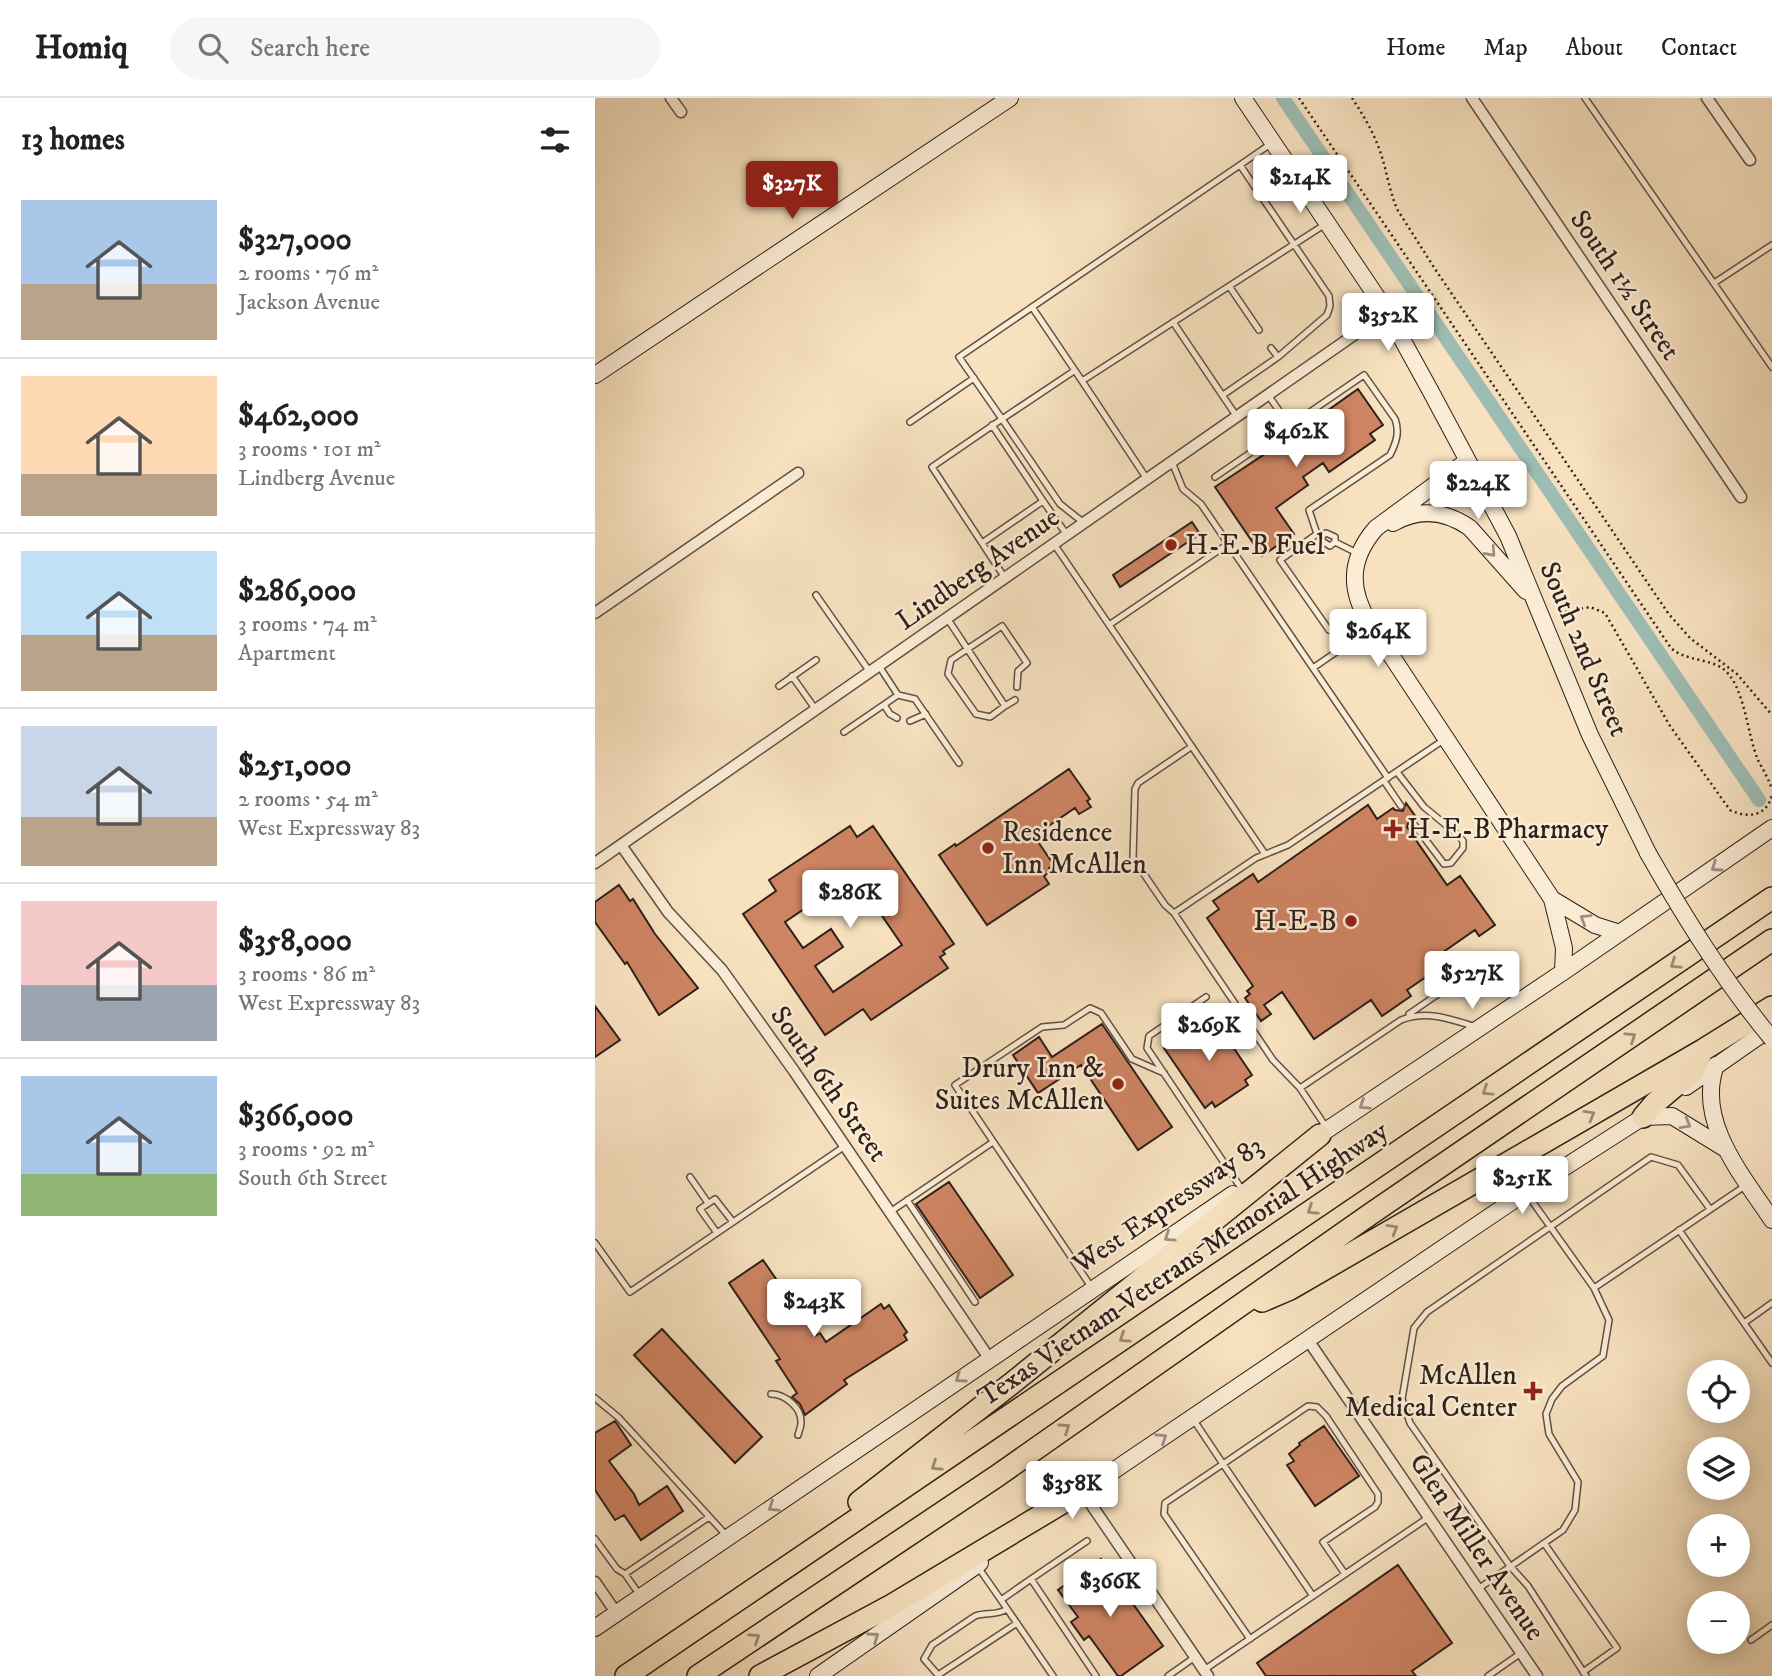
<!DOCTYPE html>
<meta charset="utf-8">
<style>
body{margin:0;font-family:"IM FELL DW Pica",serif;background:#f6f6f6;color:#222;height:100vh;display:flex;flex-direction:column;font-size:26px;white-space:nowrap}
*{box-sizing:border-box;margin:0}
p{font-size:23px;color:#767676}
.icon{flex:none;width:38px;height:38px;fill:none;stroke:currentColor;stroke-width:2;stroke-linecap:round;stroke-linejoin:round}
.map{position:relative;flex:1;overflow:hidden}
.sheet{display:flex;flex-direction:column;background:#fff;width:595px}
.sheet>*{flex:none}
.fabs{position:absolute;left:1092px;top:1262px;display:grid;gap:14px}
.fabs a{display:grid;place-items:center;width:63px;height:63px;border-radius:50%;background:#fff;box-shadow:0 4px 18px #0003;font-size:35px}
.price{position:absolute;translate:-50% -60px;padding:0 16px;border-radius:7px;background:#fff;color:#222;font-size:23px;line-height:46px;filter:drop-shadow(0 2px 4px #0008)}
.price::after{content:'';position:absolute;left:50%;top:42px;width:21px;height:16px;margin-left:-10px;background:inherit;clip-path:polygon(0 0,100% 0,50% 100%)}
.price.current{background:#8f2418;color:#fff}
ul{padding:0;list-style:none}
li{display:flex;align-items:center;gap:21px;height:175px;padding:0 21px}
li+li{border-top:2px solid #e0e0e0}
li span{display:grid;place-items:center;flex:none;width:196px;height:140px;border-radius:0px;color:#555}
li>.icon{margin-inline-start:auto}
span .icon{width:84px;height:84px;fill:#fffc;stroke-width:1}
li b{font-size:30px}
h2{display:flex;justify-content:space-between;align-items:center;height:84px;padding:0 21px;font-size:30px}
header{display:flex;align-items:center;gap:42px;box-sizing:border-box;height:98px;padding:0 35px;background:#fff;border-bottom:2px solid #e0e0e0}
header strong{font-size:33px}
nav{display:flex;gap:38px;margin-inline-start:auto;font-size:24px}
.search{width:490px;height:63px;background:#f6f6f6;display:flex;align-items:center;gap:18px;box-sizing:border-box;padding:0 24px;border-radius:38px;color:#767676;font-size:26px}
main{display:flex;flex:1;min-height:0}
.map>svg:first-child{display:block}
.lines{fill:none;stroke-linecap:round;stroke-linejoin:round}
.canal{stroke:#9dbdb4;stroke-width:14}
.building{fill:#ce8463;stroke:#2e201b;stroke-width:2;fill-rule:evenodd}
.lane-casing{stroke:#605044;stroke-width:8}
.street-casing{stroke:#605044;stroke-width:13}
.secondary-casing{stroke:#2e201b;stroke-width:18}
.highway-casing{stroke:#2e201b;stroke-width:24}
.path{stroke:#2e201b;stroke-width:2.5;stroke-dasharray:2 3.5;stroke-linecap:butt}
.lane{stroke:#faecd5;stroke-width:5}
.street{stroke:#faecd5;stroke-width:10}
.secondary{stroke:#faecd5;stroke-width:16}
.highway{stroke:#f7e1bf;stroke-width:21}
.secondary-bridge-casing{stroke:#2e201b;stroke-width:18;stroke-linecap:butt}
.secondary-bridge{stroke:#faecd5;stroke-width:16}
.oneway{stroke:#9e9081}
.oneway2{stroke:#9d8a75}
.poi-dot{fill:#8f2418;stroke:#faecd5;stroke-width:2.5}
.labels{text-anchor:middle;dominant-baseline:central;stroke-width:5;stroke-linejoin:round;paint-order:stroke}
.street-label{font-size:28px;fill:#2e201b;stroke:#faecd5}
.poi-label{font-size:28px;fill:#2e201b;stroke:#faecd5;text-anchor:start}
</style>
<header>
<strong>Homiq</strong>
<div class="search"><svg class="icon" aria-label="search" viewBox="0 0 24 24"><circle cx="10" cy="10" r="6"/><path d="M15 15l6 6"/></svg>Search here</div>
<nav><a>Home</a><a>Map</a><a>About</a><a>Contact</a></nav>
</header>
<main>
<section class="sheet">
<h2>13 homes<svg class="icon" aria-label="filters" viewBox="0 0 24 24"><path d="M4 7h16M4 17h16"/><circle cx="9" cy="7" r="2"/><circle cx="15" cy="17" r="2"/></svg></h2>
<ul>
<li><span style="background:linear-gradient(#a9c7e8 60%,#b9a48a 0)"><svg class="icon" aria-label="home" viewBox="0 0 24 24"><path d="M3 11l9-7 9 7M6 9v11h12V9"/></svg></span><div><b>$327,000</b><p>2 rooms · 76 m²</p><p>Jackson Avenue</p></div></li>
<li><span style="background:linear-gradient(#ffd9b3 70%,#b9a48a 0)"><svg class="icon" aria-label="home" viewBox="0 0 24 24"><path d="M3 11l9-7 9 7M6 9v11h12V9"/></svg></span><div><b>$462,000</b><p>3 rooms · 101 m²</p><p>Lindberg Avenue</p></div></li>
<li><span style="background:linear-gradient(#bfe0f5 60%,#b9a48a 0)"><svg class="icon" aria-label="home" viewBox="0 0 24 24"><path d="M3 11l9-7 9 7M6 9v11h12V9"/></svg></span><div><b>$286,000</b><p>3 rooms · 74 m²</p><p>Apartment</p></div></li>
<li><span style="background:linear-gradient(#c9d6e8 65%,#b9a48a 0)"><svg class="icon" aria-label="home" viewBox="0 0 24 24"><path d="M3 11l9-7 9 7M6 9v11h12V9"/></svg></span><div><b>$251,000</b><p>2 rooms · 54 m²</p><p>West Expressway 83</p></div></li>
<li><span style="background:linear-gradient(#f6c9c9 60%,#9aa5b1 0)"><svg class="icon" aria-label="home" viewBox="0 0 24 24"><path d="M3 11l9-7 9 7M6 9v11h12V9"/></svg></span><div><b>$358,000</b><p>3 rooms · 86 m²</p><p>West Expressway 83</p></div></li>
<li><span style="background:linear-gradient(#a9c7e8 70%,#8fb573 0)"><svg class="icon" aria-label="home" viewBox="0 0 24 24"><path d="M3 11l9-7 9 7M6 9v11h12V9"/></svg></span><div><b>$366,000</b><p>3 rooms · 92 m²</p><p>South 6th Street</p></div></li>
</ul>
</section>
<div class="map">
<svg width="1177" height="1578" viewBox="0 0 1177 1578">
<rect width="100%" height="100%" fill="#f7e1bf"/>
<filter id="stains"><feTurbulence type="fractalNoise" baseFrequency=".00286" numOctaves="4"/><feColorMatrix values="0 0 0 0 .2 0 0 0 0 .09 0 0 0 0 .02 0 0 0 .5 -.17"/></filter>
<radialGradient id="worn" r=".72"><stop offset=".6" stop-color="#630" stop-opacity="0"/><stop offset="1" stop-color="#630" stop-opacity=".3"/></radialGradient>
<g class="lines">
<path class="canal" d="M688 0 1164 702"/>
</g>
<path class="building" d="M763 291 788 327 775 336 780 342 734 374 728 365 708 379 713 387 681 410 699 436 667 458 620 389 685 346 690 353 710 340 705 332Z
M597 424 605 436 525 489 518 477Z
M474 671 495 701 492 703 496 709 484 716 480 710 439 738 459 767 454 770 456 773 449 778 454 786 392 827 344 757 360 746 361 748Z
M811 705 823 722 815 720 812 729 852 787 865 778 900 827 884 838 880 832 844 857 850 866 812 892 816 898 787 918 776 902 719 941 687 894 669 907 676 916 666 923 650 900 655 896 652 893 658 888 612 820 624 811 618 803 658 776 663 784 773 707 782 721 798 710 800 712 808 713Z
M255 728 262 739 278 728 359 846 348 853 350 856 345 859 353 870 276 922 268 911 230 937 148 816 181 793 174 782ZM259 777 307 847 238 894 220 868 248 849 236 831 208 850 190 824Z
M24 787 35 803 38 801 60 836 103 890 64 917 32 864 30 866 0 824V804Z
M0 908 25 942 0 959Z
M617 918 657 977 650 982 653 987 620 1009 617 1004 610 1010 569 950Z
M507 926 577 1029 543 1052 486 967 443 995 418 957 444 939 457 959Z
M354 1084 418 1177 385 1200 321 1106Z
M168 1162 220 1238 225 1235 231 1244 286 1206 289 1211 294 1207 312 1234 309 1237 312 1242 249 1282 252 1286 210 1317 205 1306 197 1299 202 1295 181 1263 185 1261 134 1185Z
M67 1231 167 1339 140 1365 39 1257Z
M20 1323 36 1347 14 1363 39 1396 44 1407 72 1388 88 1413 46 1442 29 1417 20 1422 0 1392V1335Z
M729 1328 764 1378 720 1408 692 1367 699 1363 694 1356 705 1347 704 1345Z
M506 1461 568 1548 526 1578H523L494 1538 489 1542 476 1524 483 1519 463 1492Z
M803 1467 857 1545 817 1573 821 1578H671L662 1565Z"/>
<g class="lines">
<defs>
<path id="lane" d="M990 0 1177 269
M645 67 677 45
M1119 185 1177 147
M634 188 664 232
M437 209 487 283
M578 224 642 319
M676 250 683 259
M479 273 407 321 465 406 489 425
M673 297 695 328
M315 324 379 280
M397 327 448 403
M577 364 588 391 606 406 793 680
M620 379 769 277 800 321C805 334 801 345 795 357L714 412 722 436 685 462 734 532
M552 381 487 283 729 127
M722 436 727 438 731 435 740 439V444L762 455
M727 438V443L735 448 740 444
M387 445 448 403 472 437
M459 446 670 756
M410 480 337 369 407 321 364 259 645 67 734 198 735 208 732 217 683 259 628 297
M221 497 275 574
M352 520 410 608 420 602
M514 527 633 446
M284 568 303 597
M718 570 776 530
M197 578 221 612
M184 588 221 562
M289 607 295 616 302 620
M410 608 395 619 381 616 353 576 356 562 407 528 432 565 423 573 422 589
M315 623 331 616
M249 634 303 597 320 601 364 665
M596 649 543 685 540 691 538 760 570 807 579 815 678 962 705 990 731 1029
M802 674 829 709 862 736 868 743V750L856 765 849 766 818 725
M789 683 806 708
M579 815 661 760 693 747 850 641
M611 899 554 938 552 950 646 1090
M814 916 900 857
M705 990 806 922C833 912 855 921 881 929
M95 1079 113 1105
M932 1096 999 1190 1150 1088
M312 1102 380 1204
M295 1114 398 1044
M1084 1132 1177 1265
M122 1135 105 1111 120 1101 138 1124
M0 1145 35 1194 250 1048
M497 1190 360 987 447 929 469 927 495 910 506 915 537 961 569 975
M1149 1225 1177 1205
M176 1296C190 1296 207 1310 206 1325 206 1329 204 1333 203 1337
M0 1300 23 1319 131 1437
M598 1321 628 1366 570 1405 569 1416 655 1541
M0 1441 22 1471 30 1476 114 1419
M949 1445 1022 1550 988 1574
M383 1469 406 1502 436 1481 501 1578
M30 1476 44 1496
M436 1481 492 1443
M883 1491 968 1432 980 1412 983 1384 954 1336 951 1316 957 1301 967 1288 1008 1258 1014 1222 999 1190
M718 1498 628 1366 713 1308 722 1309 731 1318 783 1396V1404L780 1409 728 1444 750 1476
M406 1502 458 1578
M412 1511C401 1518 392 1514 380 1518L337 1547 329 1561 343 1577 422 1525
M1156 1542 1177 1527
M609 1572 834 1419
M573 1578 600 1559
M893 1578 926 1555
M991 1578 933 1488 915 1468 815 1325 807 1301 819 1230 832 1214 1056 1059 1083 1067 1115 1111"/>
<path id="street" d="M76 0 86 14
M877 0 1146 399
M1112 0 1155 62
M0 515 203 375
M26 747 73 814 127 872 199 973 394 1260
M0 765 792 214
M713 1242 942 1578
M487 1393 613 1578
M0 1484 22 1516"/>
<path id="secondary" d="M648 0 792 214 835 292 913 438 995 637 1053 755
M0 277 415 0
M872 363 781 430C755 460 753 490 774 524L957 801 969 850 968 874
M798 425C824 410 851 413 875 430L931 493
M957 801 1000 827 1025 835
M1121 967C1100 1023 1148 1078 1177 1122
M1091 989 1177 929
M1048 1019 1077 1018 1129 1050
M717 1042 968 874 1177 730
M481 1398 931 1094 1056 1014
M0 1530 638 1096
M223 1578 385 1465"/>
<path id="highway" d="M1048 1019 1060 1005 1098 973 1105 958
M667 1203 695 1191 1108 952 1177 909
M264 1404 416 1286 725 1037
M31 1578 1177 800
M103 1578 402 1378 777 1115 1177 842
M165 1578 297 1507 487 1393"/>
</defs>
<use href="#lane" class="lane-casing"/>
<use href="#street" class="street-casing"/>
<use href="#secondary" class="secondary-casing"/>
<use href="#highway" class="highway-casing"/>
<path class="path" d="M704 0 1076 550C1091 563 1111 560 1127 570 1150 586 1152 637 1163 662 1168 672 1174 681 1177 692
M757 0C769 18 780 37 787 59 792 76 795 94 802 111L840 171 1073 515 1095 540 1142 576 1177 617
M970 514 995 509 1010 515 1075 628 1135 712C1153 721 1173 718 1177 696"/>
<use href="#lane" class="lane"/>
<use href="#street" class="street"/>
<use href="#secondary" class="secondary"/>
<use href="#highway" class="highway"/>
<defs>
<path id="secondary-bridge" d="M1053 755C1090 820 1129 883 1177 941"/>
</defs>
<use href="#secondary-bridge" class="secondary-bridge-casing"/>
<use href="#secondary-bridge" class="secondary-bridge"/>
</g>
<defs><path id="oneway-chevron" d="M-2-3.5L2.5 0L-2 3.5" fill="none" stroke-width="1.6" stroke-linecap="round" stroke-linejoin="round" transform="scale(1.75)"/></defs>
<g class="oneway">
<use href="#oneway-chevron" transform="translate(896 454) rotate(48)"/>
<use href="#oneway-chevron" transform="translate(1121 769) rotate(145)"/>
<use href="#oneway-chevron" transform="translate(990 821) rotate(-148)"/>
<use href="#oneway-chevron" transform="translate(769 1007) rotate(146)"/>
<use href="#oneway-chevron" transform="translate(1091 1026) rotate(30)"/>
<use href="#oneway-chevron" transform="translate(574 1139) rotate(146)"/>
<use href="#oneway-chevron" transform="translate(365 1280) rotate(145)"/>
<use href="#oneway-chevron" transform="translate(567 1340) rotate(-34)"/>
<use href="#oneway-chevron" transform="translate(178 1409) rotate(146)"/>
<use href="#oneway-chevron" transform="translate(279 1539) rotate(-35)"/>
</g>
<g class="oneway2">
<use href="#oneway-chevron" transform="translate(1080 866) rotate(146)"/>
<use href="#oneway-chevron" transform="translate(1036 939) rotate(-34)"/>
<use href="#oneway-chevron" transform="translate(892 993) rotate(146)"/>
<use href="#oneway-chevron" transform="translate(995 1017) rotate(-30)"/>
<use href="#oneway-chevron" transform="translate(717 1112) rotate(146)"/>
<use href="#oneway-chevron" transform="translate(798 1131) rotate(-30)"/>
<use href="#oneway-chevron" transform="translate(529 1240) rotate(146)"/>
<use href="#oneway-chevron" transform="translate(470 1330) rotate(-35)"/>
<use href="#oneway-chevron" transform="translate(341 1368) rotate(146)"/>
<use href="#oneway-chevron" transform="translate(160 1540) rotate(-34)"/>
</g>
<g class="poi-dot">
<circle cx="576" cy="447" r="7"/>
<path d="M794.5 720.5h7v7h7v7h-7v7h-7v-7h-7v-7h7z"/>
<circle cx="393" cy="750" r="7"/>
<circle cx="756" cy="823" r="7"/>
<circle cx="523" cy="986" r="7"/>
<path d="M934.5 1282.5h7v7h7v7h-7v7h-7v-7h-7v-7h7z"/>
</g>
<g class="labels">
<g class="street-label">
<text transform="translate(1030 187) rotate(56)">South 1½ Street</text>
<text transform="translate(383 471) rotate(-35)">Lindberg Avenue</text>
<text transform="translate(989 551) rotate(67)">South 2nd Street</text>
<text transform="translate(234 986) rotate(55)">South 6th Street</text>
<text transform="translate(573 1107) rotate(-34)">West Expressway 83</text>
<text transform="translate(588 1166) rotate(-34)">Texas Vietnam Veterans Memorial Highway</text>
<text transform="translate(882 1449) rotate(56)">Glen Miller Avenue</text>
</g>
<g class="poi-label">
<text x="590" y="447">H-E-B Fuel</text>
<text x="812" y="731">H-E-B Pharmacy</text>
<text x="407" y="734">Residence<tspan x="407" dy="32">Inn McAllen</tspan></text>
<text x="742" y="823" text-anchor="end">H-E-B</text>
<text x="509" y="970" text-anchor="end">Drury Inn &amp;<tspan x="509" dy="32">Suites McAllen</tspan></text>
<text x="922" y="1277" text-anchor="end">McAllen<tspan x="922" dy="32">Medical Center</tspan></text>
</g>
</g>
<rect width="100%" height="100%" filter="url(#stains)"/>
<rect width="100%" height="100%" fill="url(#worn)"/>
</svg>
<div class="fabs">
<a><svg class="icon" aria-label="locate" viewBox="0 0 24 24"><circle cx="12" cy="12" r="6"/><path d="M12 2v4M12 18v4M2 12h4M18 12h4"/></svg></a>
<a><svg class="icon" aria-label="layers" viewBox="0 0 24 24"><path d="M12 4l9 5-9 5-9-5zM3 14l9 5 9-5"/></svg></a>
<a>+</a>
<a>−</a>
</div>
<b class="price" style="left:705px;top:117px">$214K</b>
<b class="price current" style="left:197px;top:123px">$327K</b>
<b class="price" style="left:793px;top:255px">$352K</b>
<b class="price" style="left:701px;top:371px">$462K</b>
<b class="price" style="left:883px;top:423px">$224K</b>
<b class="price" style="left:783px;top:571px">$264K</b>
<b class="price" style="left:255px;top:832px">$286K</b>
<b class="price" style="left:877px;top:913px">$527K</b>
<b class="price" style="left:614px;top:965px">$269K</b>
<b class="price" style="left:927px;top:1118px">$251K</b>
<b class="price" style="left:219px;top:1241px">$243K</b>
<b class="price" style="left:477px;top:1423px">$358K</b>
<b class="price" style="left:515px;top:1521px">$366K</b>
</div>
</main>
